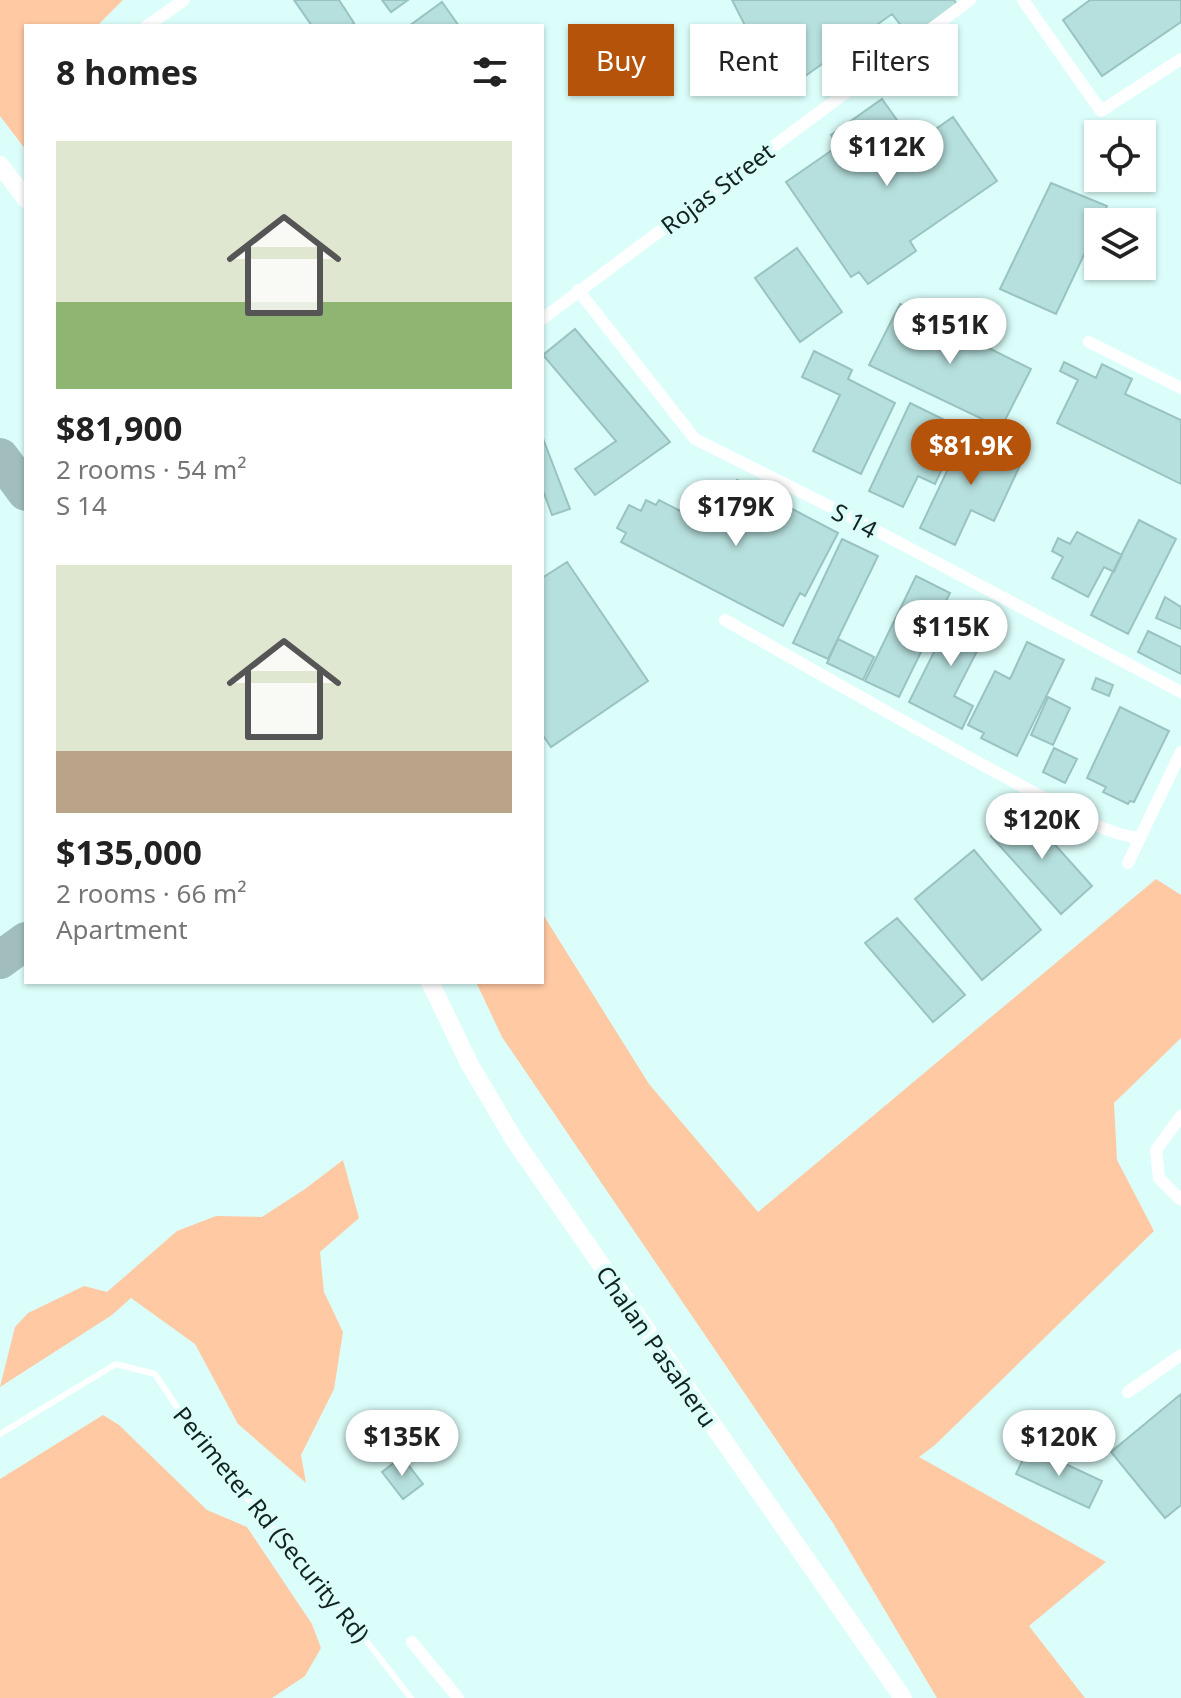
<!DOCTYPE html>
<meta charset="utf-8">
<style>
body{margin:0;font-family:"Noto Sans",sans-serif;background:#f2f2f2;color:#222;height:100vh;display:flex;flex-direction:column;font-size:30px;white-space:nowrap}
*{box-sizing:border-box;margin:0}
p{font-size:26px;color:#767676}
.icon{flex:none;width:44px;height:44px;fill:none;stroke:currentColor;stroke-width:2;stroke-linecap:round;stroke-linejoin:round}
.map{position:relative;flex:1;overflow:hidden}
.sheet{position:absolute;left:24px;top:24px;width:520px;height:960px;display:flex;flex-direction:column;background:#fff;border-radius:0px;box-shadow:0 2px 6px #0004}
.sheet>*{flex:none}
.guide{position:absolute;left:568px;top:24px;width:492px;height:72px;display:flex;gap:16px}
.buttons{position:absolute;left:1084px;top:120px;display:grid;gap:16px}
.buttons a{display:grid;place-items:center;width:72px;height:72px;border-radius:0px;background:#fff;box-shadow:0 2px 6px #0004;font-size:40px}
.price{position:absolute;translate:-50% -68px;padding:0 18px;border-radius:28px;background:#fff;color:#222;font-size:26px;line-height:52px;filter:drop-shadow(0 2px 4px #0008)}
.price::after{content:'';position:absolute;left:50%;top:48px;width:24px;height:18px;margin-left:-12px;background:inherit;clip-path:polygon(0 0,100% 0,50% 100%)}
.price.on{background:#b45309;color:#fff}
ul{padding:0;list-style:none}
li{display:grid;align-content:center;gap:16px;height:424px;padding:0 32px}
li span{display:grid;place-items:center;height:248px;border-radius:0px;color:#555}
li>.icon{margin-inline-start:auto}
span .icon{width:144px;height:144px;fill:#fffc;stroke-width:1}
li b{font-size:34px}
h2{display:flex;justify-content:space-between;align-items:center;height:96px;padding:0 32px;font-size:34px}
.pill{padding:0 28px;border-radius:0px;background:#fff;box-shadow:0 2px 6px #0004;font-size:28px;line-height:72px}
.pill.on{background:#b45309;color:#fff}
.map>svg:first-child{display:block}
.green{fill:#ffc9a3}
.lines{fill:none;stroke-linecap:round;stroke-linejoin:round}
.taxiway{stroke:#a1bebc;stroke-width:38}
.building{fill:#b6e0dd;stroke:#99c3c0;stroke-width:2}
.service{stroke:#fff;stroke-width:6}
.minor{stroke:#fff;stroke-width:12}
.secondary{stroke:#fff;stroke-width:18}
.labels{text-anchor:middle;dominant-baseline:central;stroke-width:8;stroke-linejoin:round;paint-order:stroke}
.street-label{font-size:24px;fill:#132322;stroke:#dcfefb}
</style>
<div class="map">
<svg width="1181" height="1698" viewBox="0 0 1181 1698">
<rect width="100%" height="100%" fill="#dcfefb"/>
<path class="green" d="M0 0H123L97 26H26V150L0 116Z
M1156 879 1181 895V1038L1114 1103 1117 1160 1154 1231 935 1445 919 1457 1106 1562 1029 1626 1085 1698H937L833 1523 502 1037 476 982H542V913L649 1084 758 1212Z
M343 1160 359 1218 320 1252 324 1292 343 1332 334 1389 301 1455 306 1483 238 1424 195 1344 131 1298 112 1315 0 1387 15 1327 28 1313 84 1286 107 1292 177 1231 216 1216 262 1217 305 1189Z
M103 1415 119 1425 207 1510 247 1527 312 1624 321 1648 305 1676 272 1698H0V1479Z"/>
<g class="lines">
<path class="taxiway" d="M0 457 26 492
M0 960 26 941"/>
</g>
<path class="building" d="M294 0H339L354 23 350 26H312Z
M382 0H408L391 12Z
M732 0H954L959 8 910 37 892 14 780 94Z
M1090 0H1181V22L1102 76 1063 20Z
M442 2 459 26H409Z
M882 99 902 127 908 123 920 140 953 117 997 181 910 241 916 251 868 284 859 272 851 277 786 182 838 146 831 135Z
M1051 183 1107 206 1056 314 1000 289Z
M797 248 842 312 800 342 755 278Z
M900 304 1031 369 1001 428 869 365Z
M575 329 670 442 595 495 575 469 616 441 543 355Z
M814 351 852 370 848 379 895 403 861 474 813 451 840 395 802 377Z
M1064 362 1096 378 1102 364 1132 379 1125 394 1181 420V484L1057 423 1078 380 1060 371Z
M910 403 961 428 935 484 918 476 903 507 869 491Z
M966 431 1023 459 994 521 971 510 955 545 920 528Z
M542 436 570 509 552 515 542 488Z
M737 480 838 533 805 596 800 593 783 626 621 542 626 533 617 528 629 505 641 511 646 500 656 505 659 500 692 517 699 505 719 516Z
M1139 520 1176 539 1128 634 1091 615Z
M1077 532 1122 555 1114 572 1104 567 1088 597 1052 578 1063 557 1052 551 1058 538 1070 544Z
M842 539 878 556 828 659 793 643Z
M567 562 648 681 551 747 542 734V578Z
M916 576 950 593 899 697 865 681Z
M1165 597 1181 607V629L1156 618Z
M958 604 992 622 954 696 973 706 962 729 909 702Z
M1148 631 1181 647V674L1138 652Z
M838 639 874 657 863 680 827 663Z
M1027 642 1064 660 1017 756 981 738 984 733 968 725 995 671 1010 679Z
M1096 678 1113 685 1109 696 1092 689Z
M1048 697 1070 708 1053 745 1031 735Z
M1120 707 1169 731 1134 802 1130 801 1128 804 1103 792 1106 787 1087 778Z
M1054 748 1077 759 1065 783 1043 772Z
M1023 809 1092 886 1061 914 991 836Z
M974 850 1041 930 982 980 915 899Z
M897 918 965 995 933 1022 865 943Z
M1181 1394V1505L1165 1518 1111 1452Z
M1029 1447 1102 1481 1089 1508 1016 1474Z
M402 1457 423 1484 403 1499 382 1472Z"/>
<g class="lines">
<path class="service" d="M0 1434 116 1364 155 1374 202 1445 344 1612 411 1698"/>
<path class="minor" d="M1023 0 1101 111 1181 59
M147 26 184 0
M578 290 695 439 845 514 1181 692
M542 319 970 0
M1089 342 1181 388
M725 620C822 675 919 731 1018 784 1053 802 1100 834 1140 838
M1128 863 1181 752
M1181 1116 1156 1150 1159 1178 1181 1200
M1128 1392 1181 1355
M412 1642 458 1698"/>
<path class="secondary" d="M0 165 26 199
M430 982 470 1065 515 1141 903 1698"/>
</g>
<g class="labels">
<g class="street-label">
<text transform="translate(717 188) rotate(-37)">Rojas Street</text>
<text transform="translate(855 520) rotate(28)">S 14</text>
<text transform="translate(657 1346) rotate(55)">Chalan Pasaheru</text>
<text transform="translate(272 1524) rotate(51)">Perimeter Rd (Security Rd)</text>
</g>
</g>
</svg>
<div class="buttons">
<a><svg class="icon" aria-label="locate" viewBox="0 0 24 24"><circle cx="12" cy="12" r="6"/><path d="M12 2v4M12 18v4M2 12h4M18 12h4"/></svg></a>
<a><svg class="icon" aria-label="layers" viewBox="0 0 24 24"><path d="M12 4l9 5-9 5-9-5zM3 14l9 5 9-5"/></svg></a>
</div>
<b class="price" style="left:887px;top:188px">$112K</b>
<b class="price" style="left:950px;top:366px">$151K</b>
<b class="price on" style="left:971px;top:487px">$81.9K</b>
<b class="price" style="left:736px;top:548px">$179K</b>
<b class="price" style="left:951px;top:668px">$115K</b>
<b class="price" style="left:1042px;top:861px">$120K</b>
<b class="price" style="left:402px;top:1478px">$135K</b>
<b class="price" style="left:1059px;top:1478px">$120K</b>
<div class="guide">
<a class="pill on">Buy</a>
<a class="pill">Rent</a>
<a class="pill">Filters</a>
</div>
<section class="sheet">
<h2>8 homes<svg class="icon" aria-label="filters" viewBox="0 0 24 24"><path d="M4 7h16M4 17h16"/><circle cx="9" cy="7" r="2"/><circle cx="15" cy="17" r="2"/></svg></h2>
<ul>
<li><span style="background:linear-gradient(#dfe7d0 65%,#8fb573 0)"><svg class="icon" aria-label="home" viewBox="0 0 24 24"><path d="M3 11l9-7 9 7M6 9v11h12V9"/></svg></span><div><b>$81,900</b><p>2 rooms · 54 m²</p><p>S 14</p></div></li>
<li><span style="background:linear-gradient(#dfe7d0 75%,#b9a48a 0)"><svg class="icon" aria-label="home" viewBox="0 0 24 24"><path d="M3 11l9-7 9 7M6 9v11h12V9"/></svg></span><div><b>$135,000</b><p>2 rooms · 66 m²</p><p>Apartment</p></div></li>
</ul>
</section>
</div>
